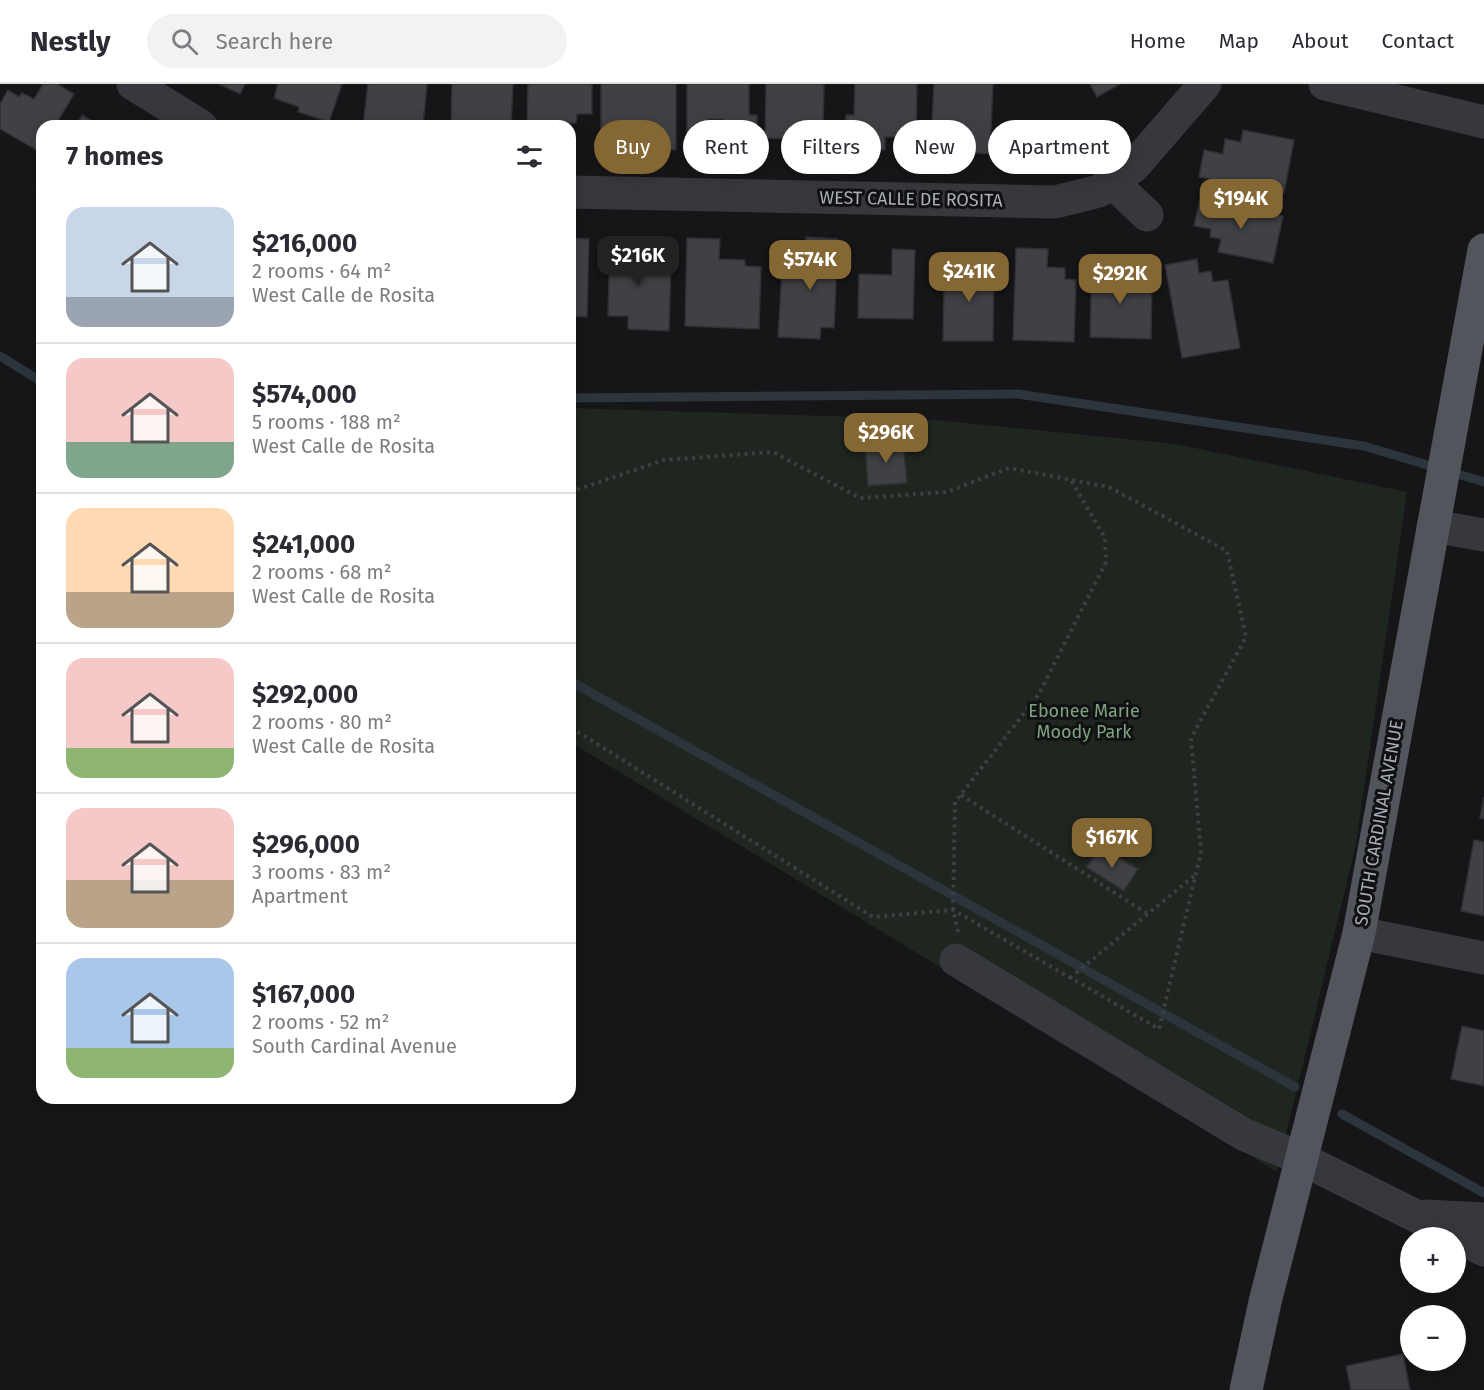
<!DOCTYPE html>
<meta charset="utf-8">
<style>
body{margin:0;font-family:"Fira Sans",sans-serif;background:#f2f2f3;color:#2b2b33;height:100vh;display:flex;flex-direction:column;font-size:22px;white-space:nowrap}
*{box-sizing:border-box;margin:0}
p{font-size:20px;color:#7c7c81}
.icon{flex:none;width:33px;height:33px;fill:none;stroke:currentColor;stroke-width:2;stroke-linecap:round;stroke-linejoin:round}
.map{position:relative;flex:1;overflow:hidden}
.details{position:absolute;left:36px;top:36px;width:540px;height:984px;display:flex;flex-direction:column;background:#fff;border-radius:18px;box-shadow:0 3px 15px #0003}
.details>*{flex:none}
.banner{position:absolute;left:594px;top:36px;width:570px;height:54px;display:flex;gap:12px}
.tools{position:absolute;left:1400px;top:1143px;display:grid;gap:12px}
.tools a{display:grid;place-items:center;width:66px;height:66px;border-radius:50%;background:#fff;box-shadow:0 3px 15px #0003;font-size:30px}
.price{position:absolute;translate:-50% -51px;padding:0 14px;border-radius:12px;background:#856733;color:#fff;font-size:20px;line-height:39px;filter:drop-shadow(0 2px 3px #0008)}
.price::after{content:'';position:absolute;left:50%;top:36px;width:18px;height:14px;margin-left:-9px;background:inherit;clip-path:polygon(0 0,100% 0,50% 100%)}
.price.current{background:#222;color:#fff}
ul{padding:0;list-style:none}
li{display:flex;align-items:center;gap:18px;height:150px;padding:0 30px}
li+li{border-top:2px solid #e1e1e2}
li span{display:grid;place-items:center;flex:none;width:168px;height:120px;border-radius:18px;color:#555}
li>.icon{margin-inline-start:auto}
span .icon{width:72px;height:72px;fill:#fffc;stroke-width:1}
li b{font-size:26px}
h2{display:flex;justify-content:space-between;align-items:center;height:72px;padding:0 30px;font-size:26px}
.chip{padding:0 21px;border-radius:27px;background:#fff;box-shadow:0 3px 15px #0003;font-size:21px;line-height:54px}
.chip.current{background:#856733;color:#fff}
header{display:flex;align-items:center;gap:36px;box-sizing:border-box;height:84px;padding:0 30px;background:#fff;border-bottom:2px solid #e1e1e2}
header strong{font-size:28px}
nav{display:flex;gap:33px;margin-inline-start:auto;font-size:21px}
.search{width:420px;height:54px;background:#f2f2f3;display:flex;align-items:center;gap:15px;box-sizing:border-box;padding:0 21px;border-radius:33px;color:#7c7c81;font-size:22px}
.map>svg:first-child{display:block}
.green{fill:#1e261f}
.lines{fill:none;stroke-linecap:round;stroke-linejoin:round}
.stream{stroke:#2c353c;stroke-width:9}
.building{fill:#404145;stroke:#303034;stroke-width:1.5}
.path{stroke:#3d3f44;stroke-width:4;stroke-dasharray:3 4.5;stroke-linecap:butt}
.minor{stroke:#37383d;stroke-width:33}
.major{stroke:#53555c;stroke-width:33}
.labels{text-anchor:middle;dominant-baseline:central;stroke-width:6;stroke-linejoin:round;paint-order:stroke}
.street-label{font-size:18px;fill:#a8adb8;stroke:#111113}
.park-label{font-size:18px;fill:#7fa381;stroke:#111113}
</style>
<header>
<strong>Nestly</strong>
<div class="search"><svg class="icon" aria-label="search" viewBox="0 0 24 24"><circle cx="10" cy="10" r="6"/><path d="M15 15l6 6"/></svg>Search here</div>
<nav><a>Home</a><a>Map</a><a>About</a><a>Contact</a></nav>
</header>
<div class="map">
<svg width="1484" height="1306" viewBox="0 0 1484 1306">
<rect width="100%" height="100%" fill="#161618"/>
<path class="green" d="M570 324 925 335 1176 360 1407 408 1356 760 1277 1088 570 658Z"/>
<g class="lines">
<path class="stream" d="M0 272 42 298
M570 314 1018 310 1364 362 1484 398
M570 597 1295 1003
M1342 1030 1484 1109"/>
</g>
<path class="building" d="M43 0H57L74 10 55 42H42L40 68 0 45V20L8 6 19 13 22 9 34 15Z
M219 0H245L240 10Z
M278 0H342L329 38 298 28 299 23 274 14Z
M368 0H427L423 42H363Z
M452 0H513L511 42H490V38L478 37V42H451Z
M528 0H592V30H577L576 39 527 42Z
M601 0H676V66L642 65V38H626V60H601Z
M687 0H749V31H757V65L723 64V35H708L707 51 687 52Z
M766 0H824L823 44H833V72L793 71V55L765 54Z
M855 0H917L916 53H885V66L845 65 846 31H854Z
M934 0H993L990 70 962 68V61L931 59Z
M1090 0H1120L1097 13Z
M82 31 100 42H76Z
M1243 46 1294 56 1284 109 1199 93 1204 66 1223 70 1225 55 1241 58Z
M42 97V111L36 108Z
M1200 115 1283 132 1273 179 1218 168 1221 155 1210 153 1211 145 1194 142Z
M806 153 838 155 834 244 821 243 820 255 778 253 782 187H789V177L805 178Z
M570 154 589 155 587 233 570 232Z
M610 154 642 156V177L671 178 669 247 628 245V232H608Z
M687 154 720 155 719 175 745 176V182L761 183 759 245 685 242Z
M1016 164 1048 165 1047 183 1065 184V195L1076 196 1074 258 1013 256Z
M892 165 915 166 913 235 858 234 859 190 892 191Z
M1197 175 1199 189 1211 187 1213 198 1228 196 1240 264 1182 274 1165 181Z
M966 177 994 178 993 257H943L944 195H952V186Z
M1092 182 1121 183V193H1136V198L1152 199 1151 255 1090 253Z
M903 358 907 399 868 402 865 361Z
M1484 713V735L1480 734Z
M1474 756 1484 758V832L1461 827Z
M1102 763 1138 785 1124 807 1086 783Z
M1462 942 1484 947V1002L1451 995Z
M1403 1270 1410 1306H1351L1346 1282Z"/>
<g class="lines">
<path class="path" d="M570 408 664 376 773 368 860 414 947 408 1009 384 1109 403 1227 467 1246 553 1191 654 1201 768 1159 945 953 826 873 833 570 643
M961 711 1148 830
M958 848 953 826 955 718 1039 610 1106 478 1105 454 1071 396
M1070 894 1195 791"/>
<path class="minor" d="M133 0 201 42
M1325 0 1484 38
M1112 98 1147 131
M570 108 1055 118 1099 107 1134 82 1205 0
M1433 442 1484 451
M1359 849 1484 874
M956 876 1243 1050 1302 1075 1484 1166
M1426 1132 1484 1135"/>
<path class="major" d="M1246 1306 1265 1218 1359 849 1484 166"/>
</g>
<g class="labels">
<g class="street-label">
<text transform="translate(911 115) rotate(1)">WEST CALLE DE ROSITA</text>
<text transform="translate(1379 739) rotate(-80)">SOUTH CARDINAL AVENUE</text>
</g>
<g class="park-label">
<text x="1084" y="627">Ebonee Marie<tspan x="1084" dy="21">Moody Park</tspan></text>
</g>
</g>
</svg>
<div class="tools">
<a>+</a>
<a>−</a>
</div>
<b class="price" style="left:1241px;top:146px">$194K</b>
<b class="price current" style="left:638px;top:203px">$216K</b>
<b class="price" style="left:810px;top:207px">$574K</b>
<b class="price" style="left:969px;top:219px">$241K</b>
<b class="price" style="left:1120px;top:221px">$292K</b>
<b class="price" style="left:886px;top:380px">$296K</b>
<b class="price" style="left:1112px;top:785px">$167K</b>
<div class="banner">
<a class="chip current">Buy</a>
<a class="chip">Rent</a>
<a class="chip">Filters</a>
<a class="chip">New</a>
<a class="chip">Apartment</a>
</div>
<section class="details">
<h2>7 homes<svg class="icon" aria-label="filters" viewBox="0 0 24 24"><path d="M4 7h16M4 17h16"/><circle cx="9" cy="7" r="2"/><circle cx="15" cy="17" r="2"/></svg></h2>
<ul>
<li><span style="background:linear-gradient(#c9d6e8 75%,#9aa5b1 0)"><svg class="icon" aria-label="home" viewBox="0 0 24 24"><path d="M3 11l9-7 9 7M6 9v11h12V9"/></svg></span><div><b>$216,000</b><p>2 rooms · 64 m²</p><p>West Calle de Rosita</p></div></li>
<li><span style="background:linear-gradient(#f6c9c9 70%,#7fa58c 0)"><svg class="icon" aria-label="home" viewBox="0 0 24 24"><path d="M3 11l9-7 9 7M6 9v11h12V9"/></svg></span><div><b>$574,000</b><p>5 rooms · 188 m²</p><p>West Calle de Rosita</p></div></li>
<li><span style="background:linear-gradient(#ffd9b3 70%,#b9a48a 0)"><svg class="icon" aria-label="home" viewBox="0 0 24 24"><path d="M3 11l9-7 9 7M6 9v11h12V9"/></svg></span><div><b>$241,000</b><p>2 rooms · 68 m²</p><p>West Calle de Rosita</p></div></li>
<li><span style="background:linear-gradient(#f6c9c9 75%,#8fb573 0)"><svg class="icon" aria-label="home" viewBox="0 0 24 24"><path d="M3 11l9-7 9 7M6 9v11h12V9"/></svg></span><div><b>$292,000</b><p>2 rooms · 80 m²</p><p>West Calle de Rosita</p></div></li>
<li><span style="background:linear-gradient(#f6c9c9 60%,#b9a48a 0)"><svg class="icon" aria-label="home" viewBox="0 0 24 24"><path d="M3 11l9-7 9 7M6 9v11h12V9"/></svg></span><div><b>$296,000</b><p>3 rooms · 83 m²</p><p>Apartment</p></div></li>
<li><span style="background:linear-gradient(#a9c7e8 75%,#8fb573 0)"><svg class="icon" aria-label="home" viewBox="0 0 24 24"><path d="M3 11l9-7 9 7M6 9v11h12V9"/></svg></span><div><b>$167,000</b><p>2 rooms · 52 m²</p><p>South Cardinal Avenue</p></div></li>
</ul>
</section>
</div>
